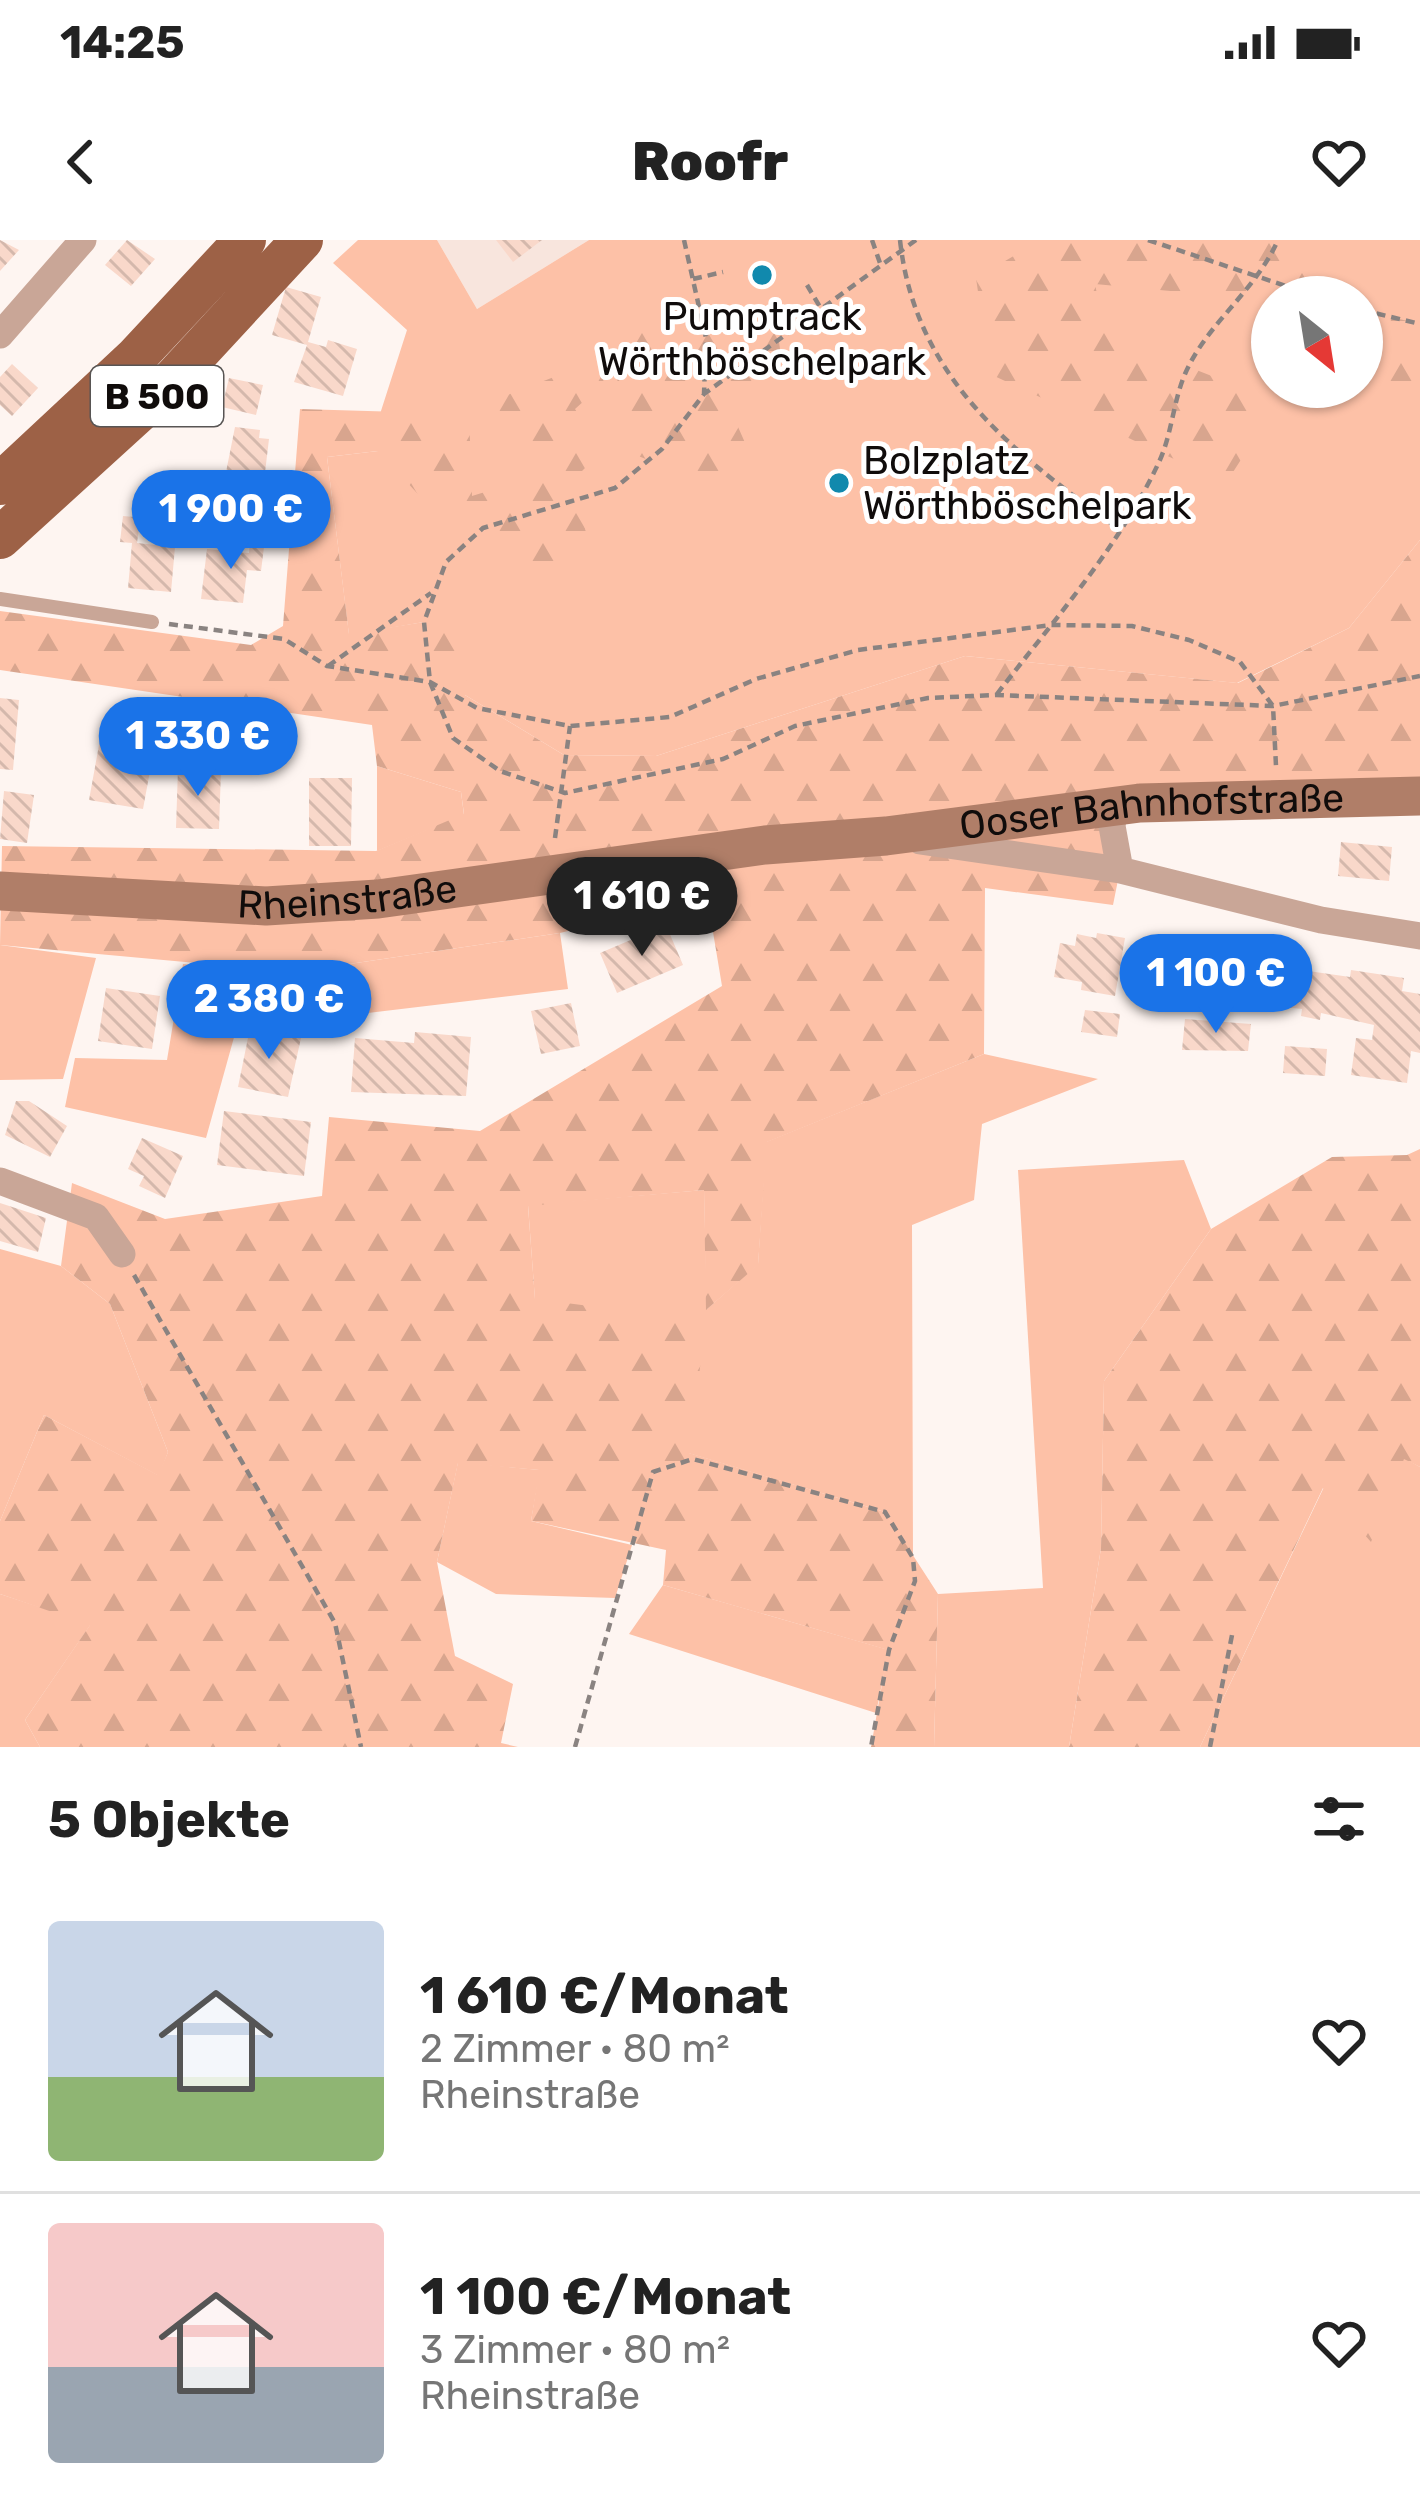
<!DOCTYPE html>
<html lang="de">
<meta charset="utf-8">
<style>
body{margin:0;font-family:Rubik,sans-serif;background:#f2f2f2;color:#222;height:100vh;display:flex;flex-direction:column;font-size:45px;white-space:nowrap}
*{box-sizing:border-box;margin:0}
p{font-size:39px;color:#767676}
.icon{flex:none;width:66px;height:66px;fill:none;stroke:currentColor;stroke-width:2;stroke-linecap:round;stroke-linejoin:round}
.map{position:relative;height:1507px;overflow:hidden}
.details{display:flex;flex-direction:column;background:#fff;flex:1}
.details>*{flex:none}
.needle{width:78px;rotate:150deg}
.controls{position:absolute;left:1251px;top:36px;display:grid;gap:24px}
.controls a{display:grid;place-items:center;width:132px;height:132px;border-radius:50%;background:#fff;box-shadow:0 3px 9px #0004;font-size:60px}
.price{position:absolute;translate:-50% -102px;padding:0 27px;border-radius:42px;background:#1a73e8;color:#fff;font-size:39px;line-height:78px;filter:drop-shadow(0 3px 6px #0008)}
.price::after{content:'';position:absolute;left:50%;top:72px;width:36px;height:27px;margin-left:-18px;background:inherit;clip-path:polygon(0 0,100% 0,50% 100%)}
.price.current{background:#222;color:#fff}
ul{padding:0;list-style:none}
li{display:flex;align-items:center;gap:36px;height:300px;padding:0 48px}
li+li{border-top:3px solid #e0e0e0}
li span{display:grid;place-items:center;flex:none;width:336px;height:240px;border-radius:12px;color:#555}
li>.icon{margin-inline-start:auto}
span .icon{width:144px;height:144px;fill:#fffc;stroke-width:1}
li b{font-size:51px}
h2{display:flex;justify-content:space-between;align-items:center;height:144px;padding:0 48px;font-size:51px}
.status{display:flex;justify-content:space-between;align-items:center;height:84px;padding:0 60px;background:#fff;direction:ltr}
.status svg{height:33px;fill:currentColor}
header{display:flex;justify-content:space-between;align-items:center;height:156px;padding:0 48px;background:#fff;font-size:54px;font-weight:800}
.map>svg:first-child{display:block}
.built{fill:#f8e5dd}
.green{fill:#fdc1a7;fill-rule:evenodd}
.forest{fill:url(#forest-firs)}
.building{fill:url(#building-back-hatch)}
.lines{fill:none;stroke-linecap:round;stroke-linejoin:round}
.path{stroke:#8a8381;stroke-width:4.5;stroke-dasharray:9 6;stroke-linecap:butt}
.lane{stroke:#c9a697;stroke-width:14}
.street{stroke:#c9a697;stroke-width:27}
.secondary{stroke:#b07e68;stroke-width:39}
.primary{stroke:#9d6146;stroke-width:42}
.poi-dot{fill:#1189ad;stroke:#fff;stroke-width:4.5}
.labels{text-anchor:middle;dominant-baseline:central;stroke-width:10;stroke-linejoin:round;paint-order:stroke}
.shield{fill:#fff;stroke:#585554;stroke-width:3}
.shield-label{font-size:36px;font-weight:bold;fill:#100c0b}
.poi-label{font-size:39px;fill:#100c0b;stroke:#fff}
.street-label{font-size:39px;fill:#100c0b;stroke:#fff}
</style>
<div class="status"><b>14:25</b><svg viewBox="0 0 49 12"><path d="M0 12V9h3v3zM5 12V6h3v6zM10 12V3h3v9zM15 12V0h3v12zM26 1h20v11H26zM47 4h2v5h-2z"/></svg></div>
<header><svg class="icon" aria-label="back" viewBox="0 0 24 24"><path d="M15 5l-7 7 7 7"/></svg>Roofr<svg class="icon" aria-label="heart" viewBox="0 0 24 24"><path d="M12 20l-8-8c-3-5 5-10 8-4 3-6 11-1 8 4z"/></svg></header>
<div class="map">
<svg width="1420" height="1507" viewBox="0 0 1420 1507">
<defs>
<pattern id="forest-firs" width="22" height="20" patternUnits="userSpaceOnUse" patternTransform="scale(3)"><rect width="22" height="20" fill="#fdc1a7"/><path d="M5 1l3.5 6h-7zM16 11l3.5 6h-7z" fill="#d8a58e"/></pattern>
<pattern id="building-back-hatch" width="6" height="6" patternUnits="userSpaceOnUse" patternTransform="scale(3)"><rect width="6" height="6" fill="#f9d8ca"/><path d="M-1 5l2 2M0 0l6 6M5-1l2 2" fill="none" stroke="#d4b8ac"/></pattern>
</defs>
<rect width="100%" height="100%" fill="#fef5f1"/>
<path class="built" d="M437 0H589L477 69Z"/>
<path class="green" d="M358 0H437L477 69 589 0H1420V300L1349 388 1237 443 965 416 656 516 564 515 465 455 424 382 349 395 327 217 378 211 380 174 407 90 333 23ZM1272 57H1362V147H1272Z
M377 526 461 552 464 575 377 611Z
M560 693 568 749 351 775 238 783 206 898 65 867 75 818 167 820 183 724 295 732Z
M0 705 96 718 63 839 0 840Z
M984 814 1098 839 982 884 974 960 912 985 913 1318 885 1272 688 1213 535 1060 528 965 704 950 707 1069 758 1024 766 902Z
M1184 920 1211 989 1104 1141 1101 1308 1069 1507H934L938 1354 1043 1348 1018 930Z
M0 1009 61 1026 110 1064 168 1212 159 1236 44 1175 0 1281Z
M1404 1218 1420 1227V1507H1200L1324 1247Z
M458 1222 540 1230 531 1281 632 1305 615 1358 496 1354 437 1322Z
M663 1345 889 1410 876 1473 629 1394Z
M0 1354 91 1384 25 1480 40 1507H0Z"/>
<path class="forest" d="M1041 0H1266L1303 9 1312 57H1272V103L1263 112 1192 53 1095 44 1105 94 1278 162 1226 243 990 134 976 38Z
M664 53 777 88 782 123 727 162 750 214 718 249 636 215 610 111Z
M1362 70 1420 84V147L1408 153 1362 147Z
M598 120 604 143 575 169 601 212 572 241 593 318 512 329 460 260 429 266 378 211 327 217 349 394 424 382 471 383 465 455 564 515 656 516 965 416 1238 443 1349 388 1420 300V552L1116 567 1120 630 1113 665 985 648 984 814 767 902 758 1025 706 1070 704 950 528 966 535 1059 706 1081 689 1213 885 1272 938 1354 934 1507H871L888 1410 663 1345 666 1310 531 1281 539 1230 458 1223 437 1322 455 1416 513 1444 501 1503 518 1507H40L25 1480 90 1385 0 1354V1281L44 1175 158 1235 168 1212 110 1064 61 1026 72 943 165 979 322 956 329 877 480 891 722 746 707 656 560 693 295 732 0 705 2 606 376 611 464 574 461 552 377 526 372 485 0 430V371L251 405 283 386 300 169 469 174 472 256 534 237 492 161Z
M1420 909V1227L1404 1219 1371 1302 1323 1248 1200 1507H1069L1101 1308 1104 1141 1211 989 1332 917 1407 915Z"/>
<path class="building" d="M0 0 19 10 0 31Z
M127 0 155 19 131 46 105 25Z
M496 0H542L513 22Z
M286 47 321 57 308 102 326 107 328 100 357 109 343 156 294 142 307 105 272 95Z
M12 124 38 148 12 176 0 165V137Z
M229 138 263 145 256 175 222 167Z
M235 187 260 190 259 198 269 199 264 241 225 237Z
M123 276 198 283 196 305 184 304 185 294 139 289 137 303 175 307 171 352 128 348 132 303 120 302Z
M250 297 265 299 261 331 247 330 243 363 201 359 207 309 249 313Z
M0 458 19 460 13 530 0 529Z
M101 494 155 504 143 569 89 560Z
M178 528 221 530 219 589 176 588Z
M309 538H352L351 606H309Z
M4 551 34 555 27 603 0 599Z
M1341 602 1392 607 1389 641 1338 636Z
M666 685 683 725 617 753 600 713Z
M1097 693 1125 698 1115 756 1081 750 1082 742 1054 737 1060 703 1075 706 1077 694 1096 698Z
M1231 720 1350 737 1351 730 1404 738 1402 751 1420 754V813L1411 811 1407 843 1351 835 1356 798 1372 800 1374 785 1321 773 1320 780 1301 776 1302 769 1283 767 1284 761 1242 754 1241 765 1224 762Z
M106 748 160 756 152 809 98 801Z
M571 763 580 806 541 814 531 771Z
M1085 770 1120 774 1117 797 1081 792Z
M1185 779 1251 784 1248 811 1182 810Z
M250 788 301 798 288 857 238 847Z
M415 792 471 797 466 856 351 852 355 798 414 803Z
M1285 806 1327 809 1325 836 1283 833Z
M16 861H29L67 886 50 917 5 895Z
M224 871 311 882 304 936 217 925Z
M142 898 183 916 165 958 139 946 144 936 128 929Z
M0 963 46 978 38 1012 0 1001Z"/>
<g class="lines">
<path class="path" d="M684 0 706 98 704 154
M872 0 880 23
M900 0C915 139 1015 214 1119 289
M916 0 704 154 662 209 615 248 483 288 446 322 424 382 430 442 453 498 500 531 565 553 723 519 795 486 928 458 996 455 1273 466 1420 436
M1148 0 1319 57
M693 39 723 32
M807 45 820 67
M1362 70 1420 84
M169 384 284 399 327 426 430 442 477 468 570 486 670 477 756 439 858 410 1051 385 1132 386 1189 400 1240 422 1273 466 1276 526
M328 426 431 353
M997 454C1053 381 1120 306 1159 222 1172 194 1173 162 1185 134 1207 83 1255 52 1278 0
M555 598 570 486
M134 1035 335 1383 361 1507
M575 1507 653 1232 693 1219 885 1272 913 1318 915 1341 889 1410 871 1507
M1210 1507 1233 1390"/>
<path class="lane" d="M0 359 152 382"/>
<path class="street" d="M0 95 83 0
M1115 567 1112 586 1120 630
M920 601 1120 630 1321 680 1420 696
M0 941 96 977 122 1014"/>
<path class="secondary" id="s1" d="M0 651 266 666 378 659 765 605 886 596 1140 563 1420 556"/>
<path class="primary" d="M0 244 136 117 245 0
M0 298 167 146 302 0"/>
</g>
<g class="poi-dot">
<circle cx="762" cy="35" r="12"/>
<circle cx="839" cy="243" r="12"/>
</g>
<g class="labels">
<rect class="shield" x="91" y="126" width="132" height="60" rx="9"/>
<g class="shield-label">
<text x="157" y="156">B 500</text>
</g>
<g class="poi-label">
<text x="762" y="77">Pumptrack<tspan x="762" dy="45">Wörthböschelpark</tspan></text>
<text x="863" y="221" text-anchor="start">Bolzplatz<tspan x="863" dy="45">Wörthböschelpark</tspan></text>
</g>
<g class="street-label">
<text stroke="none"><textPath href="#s1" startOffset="1158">Ooser Bahnhofstraße</textPath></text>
<text stroke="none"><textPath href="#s1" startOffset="348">Rheinstraße</textPath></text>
</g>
</g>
</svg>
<div class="controls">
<a><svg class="needle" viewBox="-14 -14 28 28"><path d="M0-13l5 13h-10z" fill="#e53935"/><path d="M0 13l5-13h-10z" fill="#767676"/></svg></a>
</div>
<b class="price" style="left:231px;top:332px">1 900 €</b>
<b class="price" style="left:198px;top:559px">1 330 €</b>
<b class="price current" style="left:642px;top:719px">1 610 €</b>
<b class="price" style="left:1216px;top:796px">1 100 €</b>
<b class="price" style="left:269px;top:822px">2 380 €</b>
</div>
<section class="details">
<h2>5 Objekte<svg class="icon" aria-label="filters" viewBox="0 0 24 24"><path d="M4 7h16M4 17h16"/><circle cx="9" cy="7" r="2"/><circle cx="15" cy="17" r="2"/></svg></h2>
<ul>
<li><span style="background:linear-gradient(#c9d6e8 65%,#8fb573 0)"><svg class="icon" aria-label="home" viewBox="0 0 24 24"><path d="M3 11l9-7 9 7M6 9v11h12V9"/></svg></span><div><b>1 610 €/Monat</b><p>2 Zimmer · 80 m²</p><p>Rheinstraße</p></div><svg class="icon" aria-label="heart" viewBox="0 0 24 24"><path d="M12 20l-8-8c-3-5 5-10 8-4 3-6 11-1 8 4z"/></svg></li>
<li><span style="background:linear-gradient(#f6c9c9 60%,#9aa5b1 0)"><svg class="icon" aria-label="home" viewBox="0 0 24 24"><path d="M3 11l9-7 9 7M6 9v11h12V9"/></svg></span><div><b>1 100 €/Monat</b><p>3 Zimmer · 80 m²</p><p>Rheinstraße</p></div><svg class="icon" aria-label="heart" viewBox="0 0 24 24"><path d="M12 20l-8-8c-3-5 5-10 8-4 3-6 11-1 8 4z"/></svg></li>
</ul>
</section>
